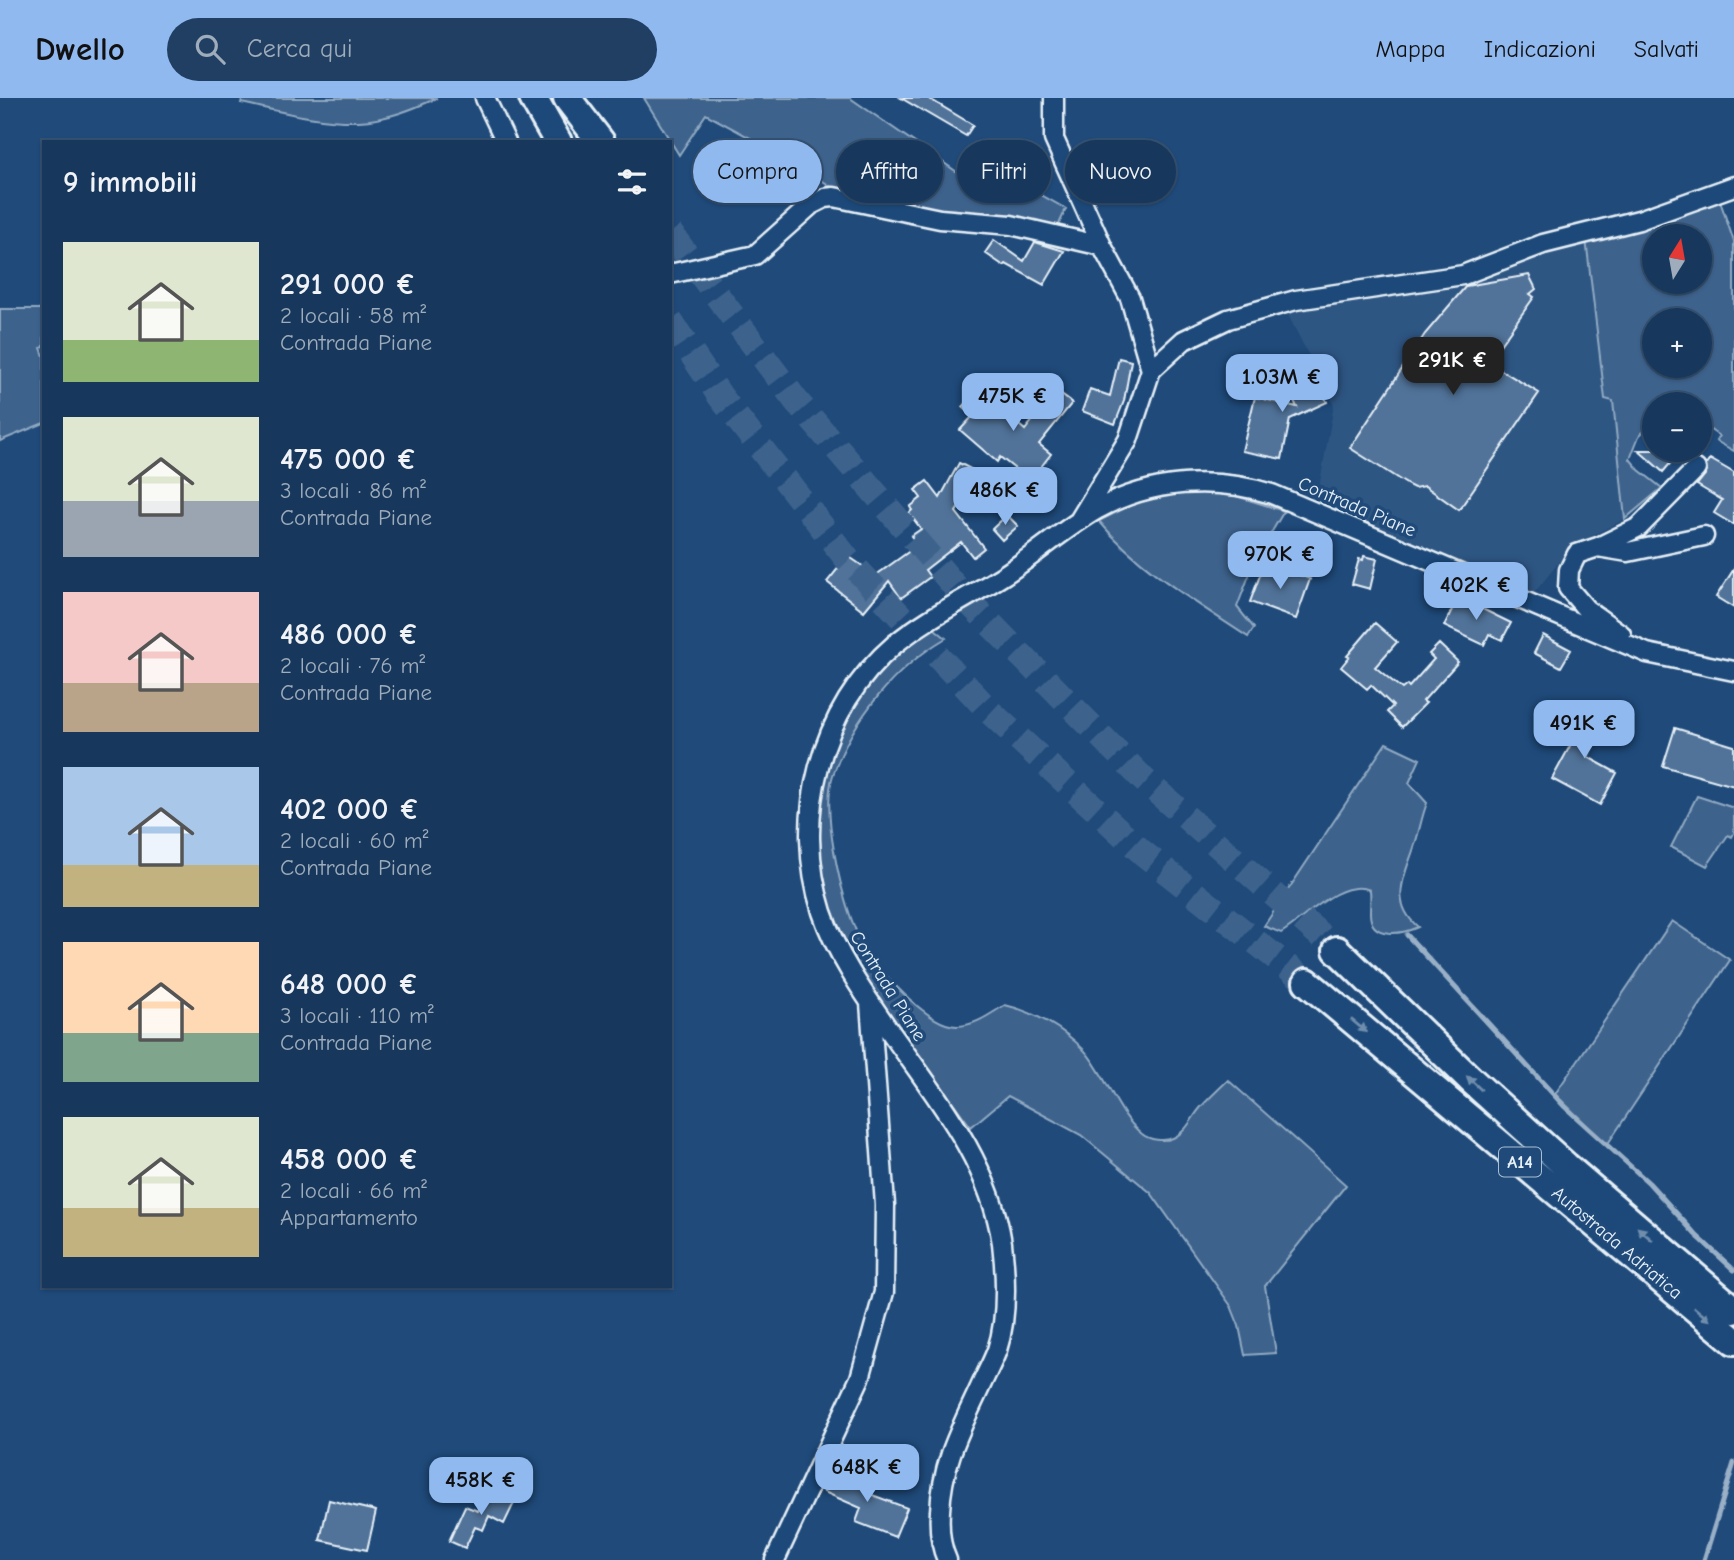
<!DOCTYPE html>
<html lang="it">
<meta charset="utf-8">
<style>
body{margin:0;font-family:"Comic Neue",sans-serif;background:#203f62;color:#f1f3f6;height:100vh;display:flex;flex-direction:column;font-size:26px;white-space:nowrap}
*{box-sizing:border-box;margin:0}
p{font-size:23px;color:#9eacbb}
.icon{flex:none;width:38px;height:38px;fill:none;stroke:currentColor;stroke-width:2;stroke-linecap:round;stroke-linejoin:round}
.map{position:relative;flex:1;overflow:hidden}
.sheet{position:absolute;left:42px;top:42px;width:630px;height:1148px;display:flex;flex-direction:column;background:#17385c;border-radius:0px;box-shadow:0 2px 5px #0004,0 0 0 2px #365272}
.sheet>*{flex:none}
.top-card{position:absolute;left:693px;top:42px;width:665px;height:63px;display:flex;gap:14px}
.needle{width:46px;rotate:11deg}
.tools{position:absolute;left:1642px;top:126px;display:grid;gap:14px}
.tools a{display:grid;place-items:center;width:70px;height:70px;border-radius:50%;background:#17385c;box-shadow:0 2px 5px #0004,0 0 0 2px #365272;font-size:35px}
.price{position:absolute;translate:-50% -60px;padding:0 16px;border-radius:14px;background:#90b9f0;color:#111;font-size:23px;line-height:46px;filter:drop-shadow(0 2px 4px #0008)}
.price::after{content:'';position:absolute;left:50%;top:42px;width:21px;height:16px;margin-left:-10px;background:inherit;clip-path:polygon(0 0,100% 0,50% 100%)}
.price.active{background:#222;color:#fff}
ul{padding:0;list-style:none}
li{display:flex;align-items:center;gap:21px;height:175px;padding:0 21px}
li span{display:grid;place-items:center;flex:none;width:196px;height:140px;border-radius:0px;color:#555}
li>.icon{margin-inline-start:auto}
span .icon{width:84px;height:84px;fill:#fffc;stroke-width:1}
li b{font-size:30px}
h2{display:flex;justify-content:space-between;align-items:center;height:84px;padding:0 21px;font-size:30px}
.chip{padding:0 24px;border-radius:32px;background:#17385c;box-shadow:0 2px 5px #0004,0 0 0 2px #365272;font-size:24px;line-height:63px}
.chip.active{background:#90b9f0;color:#111}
header{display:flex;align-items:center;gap:42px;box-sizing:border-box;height:98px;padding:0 35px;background:#90b9f0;color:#111}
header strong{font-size:33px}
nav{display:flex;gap:38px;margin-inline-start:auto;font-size:24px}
.search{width:490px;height:63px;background:#203f62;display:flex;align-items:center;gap:18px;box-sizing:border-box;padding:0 24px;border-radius:38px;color:#9eacbb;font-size:26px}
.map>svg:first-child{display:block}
.built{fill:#2e5683}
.green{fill:#3c628c;stroke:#92aac2;stroke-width:2;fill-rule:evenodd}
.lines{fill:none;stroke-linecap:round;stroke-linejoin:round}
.stream{stroke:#9ab0c7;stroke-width:5}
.building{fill:#517399;stroke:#e8f1f8;stroke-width:2}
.highway-tunnel{stroke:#3d638d;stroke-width:26;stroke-dasharray:26 13;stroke-linecap:butt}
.minor-casing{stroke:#e8f1f8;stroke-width:23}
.highway-casing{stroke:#e8f1f8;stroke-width:32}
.minor{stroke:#1f4a7a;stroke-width:18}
.highway{stroke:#1f4a7a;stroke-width:26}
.oneway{fill:#6f8dac}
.labels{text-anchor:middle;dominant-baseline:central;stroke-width:7;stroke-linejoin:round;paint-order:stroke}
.shield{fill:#1f4a7a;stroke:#acbfd2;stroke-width:2}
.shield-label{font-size:18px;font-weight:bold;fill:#e8f1f8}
.street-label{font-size:19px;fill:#e8f1f8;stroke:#1f4a7a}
</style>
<header>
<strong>Dwello</strong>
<div class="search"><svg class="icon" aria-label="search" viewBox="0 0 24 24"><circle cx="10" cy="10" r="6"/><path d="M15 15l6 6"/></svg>Cerca qui</div>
<nav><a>Mappa</a><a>Indicazioni</a><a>Salvati</a></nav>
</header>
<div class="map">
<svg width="1734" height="1462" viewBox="0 0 1734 1462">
<rect width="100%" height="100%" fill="#1f4a7a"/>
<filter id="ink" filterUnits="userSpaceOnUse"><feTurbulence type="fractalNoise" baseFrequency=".0143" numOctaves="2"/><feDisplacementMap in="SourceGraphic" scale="14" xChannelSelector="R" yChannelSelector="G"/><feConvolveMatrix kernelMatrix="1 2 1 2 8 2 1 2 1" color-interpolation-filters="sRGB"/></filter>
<g filter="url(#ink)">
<path class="built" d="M1586 141 1605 301 1613 302 1625 421 1573 447 1534 495 1317 401 1334 307 1285 211Z"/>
<path class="green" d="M243 0H437C413 11 386 22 359 23 319 24 279 13 241 5Z
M644 0H850L986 94 1009 79 1066 111 1056 133 994 123 832 89 791 62 706 16 679 57Z
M1718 97 1734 144V353L1716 343 1719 338 1699 324V306H1675L1670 303 1667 306H1654V322L1639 338 1630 361 1639 372 1662 390 1625 421 1613 303 1605 301 1586 141ZM1654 138H1699V184H1654ZM1654 222H1699V268H1654Z
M44 211V249L41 250 44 258V325L0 343V211Z
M1202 394 1233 397 1284 413 1255 462 1237 509 1254 530 1248 539C1197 505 1139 471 1099 423L1137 404 1171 396Z
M930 527 946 540C895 570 853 620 833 677 821 713 841 797 856 833 868 860 893 887 916 907 927 916 942 928 957 928 975 928 990 916 1005 907 1034 914 1063 930 1084 952 1106 976 1117 1016 1142 1036 1149 1042 1164 1044 1173 1040 1187 1034 1192 1019 1201 1009 1210 999 1219 991 1228 982L1346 1087 1265 1188 1276 1255 1245 1257 1239 1228 1231 1208 1151 1095 1081 1037 1008 998 971 1029 868 888 828 819 814 753 825 664 873 571Z
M1386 645 1420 661 1409 685 1427 705C1422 718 1420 730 1416 743 1407 775 1387 802 1418 829 1402 836 1370 842 1370 815 1370 807 1371 800 1370 792 1340 780 1306 820 1281 835L1264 828Z
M1697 698 1734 710V735L1732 739 1728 737 1707 768 1671 749Z
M1672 823 1730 862 1607 1047 1555 996Z"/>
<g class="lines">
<path class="stream" d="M1407 837 1565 1009 1649 1085 1696 1137 1734 1172
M1704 1462 1734 1365"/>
</g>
<path class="building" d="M901 0H928L973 27 966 38Z
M994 142 1024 163 1035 144 1064 153 1044 187 1006 166 1004 168 985 155Z
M1529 177 1536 191 1530 196 1534 199 1488 264 1539 295 1459 412 1425 388 1414 390 1408 387 1350 350 1425 236 1466 188Z
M1119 260 1131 263 1124 303 1115 326 1082 313 1090 291 1110 298Z
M1310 266 1327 304 1290 321 1282 361 1242 353 1255 299 1297 309 1283 279Z
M978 292 1025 332 1056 293 1072 305 1039 346 1051 356 1030 383 1000 359 997 364 960 332 973 318 963 309Z
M1638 352H1665L1674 361 1663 374Z
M1710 361 1734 375V427L1714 415 1722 402 1697 387 1707 374 1706 367Z
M959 365 988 380 978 399 968 394 956 414 984 450 973 459 961 444 925 472 930 479 901 500 889 483 864 513 827 484 848 458 876 477 918 447 911 438 921 431 909 415 912 412 910 409 921 400 915 392 927 383 940 400Z
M1007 417 1018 428 1002 442 992 431Z
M1364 458 1377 461 1370 491 1352 486 1359 461 1363 462Z
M1265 464 1310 481 1296 521 1250 504Z
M1734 471V510L1716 499Z
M1458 499 1511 525 1502 542 1489 536 1484 547 1444 528Z
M1375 525 1397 544 1375 569 1402 591 1407 587 1409 589 1434 561 1429 556 1439 546 1458 564 1423 603 1426 605 1402 629 1387 614 1393 608 1371 587 1367 591 1341 569 1349 559 1347 558Z
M1543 537 1571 552 1561 569 1534 555Z
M1588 614 1606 623 1588 659 1617 675 1600 707 1552 681 1570 648 1561 644 1576 615 1586 620Z
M1675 630 1734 648V688L1663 668Z
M834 1372 869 1387 867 1395 907 1410 895 1439 856 1424 861 1410 824 1394Z
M488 1392 514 1405 504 1426 489 1418 483 1432 475 1429 465 1450 449 1443 465 1408 478 1413Z
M329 1402 376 1413 367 1452 320 1442Z"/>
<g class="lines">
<path class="highway-tunnel" d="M670 135 797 304 964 499 1144 682 1337 852
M670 223 720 298 848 462 990 614 1143 755 1307 884"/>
<defs>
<path id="minor" d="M485 0 506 44
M1054 0V41L1102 148 1130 200 1151 272 1128 342 1080 421
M670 176 755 157 811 107 825 100 834 99 940 121 1011 127 1102 148
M1151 272 1184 242 1228 221 1296 202 1463 177 1543 146 1639 122 1734 88
M1598 449 1628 454 1704 438
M1621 536 1586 511 1568 490 1569 472 1577 456 1598 449 1639 429 1696 371
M775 1462 860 1280 884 1194 885 1107 870 905
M947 1462C940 1447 939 1429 940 1413 942 1363 962 1329 982 1285 987 1274 993 1263 997 1252 1008 1219 1006 1179 1002 1145 989 1062 936 999 889 932 864 896 836 856 822 814 792 720 819 611 895 546 928 519 968 500 1004 477 1036 456 1065 430 1098 411 1152 382 1214 378 1272 396L1647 555 1734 573"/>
<path id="highway" d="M533 0 558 44
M567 0 601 44
M1337 852 1470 981 1566 1068 1734 1212
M1307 884 1734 1243"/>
</defs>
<use href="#minor" class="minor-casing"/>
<use href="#highway" class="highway-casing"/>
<use href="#minor" class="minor"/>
<use href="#highway" class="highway"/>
</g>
<defs><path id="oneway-solid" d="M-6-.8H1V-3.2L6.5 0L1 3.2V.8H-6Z" transform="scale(1.75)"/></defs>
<g class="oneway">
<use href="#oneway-solid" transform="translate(1359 928) rotate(40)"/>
<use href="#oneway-solid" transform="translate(1474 985) rotate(-137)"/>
<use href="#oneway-solid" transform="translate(1645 1136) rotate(-139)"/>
<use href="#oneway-solid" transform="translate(1702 1216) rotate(40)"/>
</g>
</g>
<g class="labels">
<rect class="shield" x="1499" y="1049.5" width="42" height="29" rx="5"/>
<g class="shield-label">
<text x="1520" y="1064">A14</text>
</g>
<g class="street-label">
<text transform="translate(1357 409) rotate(23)">Contrada Piane</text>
<text transform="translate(888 888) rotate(58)">Contrada Piane</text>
<text transform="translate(1617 1145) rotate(40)">Autostrada Adriatica</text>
</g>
</g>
</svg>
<div class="tools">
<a><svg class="needle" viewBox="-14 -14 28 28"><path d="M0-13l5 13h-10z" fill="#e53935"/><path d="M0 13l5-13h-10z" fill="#9eacbb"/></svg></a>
<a>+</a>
<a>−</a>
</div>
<b class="price active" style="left:1453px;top:299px">291K €</b>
<b class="price" style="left:1282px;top:316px">1.03M €</b>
<b class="price" style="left:1013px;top:335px">475K €</b>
<b class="price" style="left:1005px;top:429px">486K €</b>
<b class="price" style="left:1280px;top:493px">970K €</b>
<b class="price" style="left:1476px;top:524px">402K €</b>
<b class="price" style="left:1584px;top:662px">491K €</b>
<b class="price" style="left:867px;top:1406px">648K €</b>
<b class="price" style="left:481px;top:1419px">458K €</b>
<div class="top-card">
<a class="chip active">Compra</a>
<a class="chip">Affitta</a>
<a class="chip">Filtri</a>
<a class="chip">Nuovo</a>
</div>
<section class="sheet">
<h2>9 immobili<svg class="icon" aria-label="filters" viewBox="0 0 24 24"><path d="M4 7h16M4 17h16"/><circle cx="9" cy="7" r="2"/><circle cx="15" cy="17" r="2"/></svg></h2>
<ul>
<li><span style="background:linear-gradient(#dfe7d0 70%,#8fb573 0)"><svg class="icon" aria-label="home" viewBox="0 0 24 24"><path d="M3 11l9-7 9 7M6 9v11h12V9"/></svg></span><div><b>291 000 €</b><p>2 locali · 58 m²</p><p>Contrada Piane</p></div></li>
<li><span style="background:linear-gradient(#dfe7d0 60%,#9aa5b1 0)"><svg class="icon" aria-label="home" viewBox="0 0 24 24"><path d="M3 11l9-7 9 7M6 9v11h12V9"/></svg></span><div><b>475 000 €</b><p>3 locali · 86 m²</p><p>Contrada Piane</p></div></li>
<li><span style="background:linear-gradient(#f6c9c9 65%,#b9a48a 0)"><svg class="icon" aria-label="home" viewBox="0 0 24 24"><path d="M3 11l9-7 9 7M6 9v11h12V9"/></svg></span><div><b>486 000 €</b><p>2 locali · 76 m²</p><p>Contrada Piane</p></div></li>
<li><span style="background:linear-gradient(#a9c7e8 70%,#c2b280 0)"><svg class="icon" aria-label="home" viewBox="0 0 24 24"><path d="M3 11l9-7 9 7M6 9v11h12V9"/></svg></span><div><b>402 000 €</b><p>2 locali · 60 m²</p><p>Contrada Piane</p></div></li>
<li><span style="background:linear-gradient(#ffd9b3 65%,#7fa58c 0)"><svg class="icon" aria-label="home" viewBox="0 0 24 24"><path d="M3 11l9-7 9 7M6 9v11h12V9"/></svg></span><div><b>648 000 €</b><p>3 locali · 110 m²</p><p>Contrada Piane</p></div></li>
<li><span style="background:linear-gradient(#dfe7d0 65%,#c2b280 0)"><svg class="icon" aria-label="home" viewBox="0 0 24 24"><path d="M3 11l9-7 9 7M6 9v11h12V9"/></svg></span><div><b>458 000 €</b><p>2 locali · 66 m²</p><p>Appartamento</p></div></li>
</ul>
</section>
</div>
